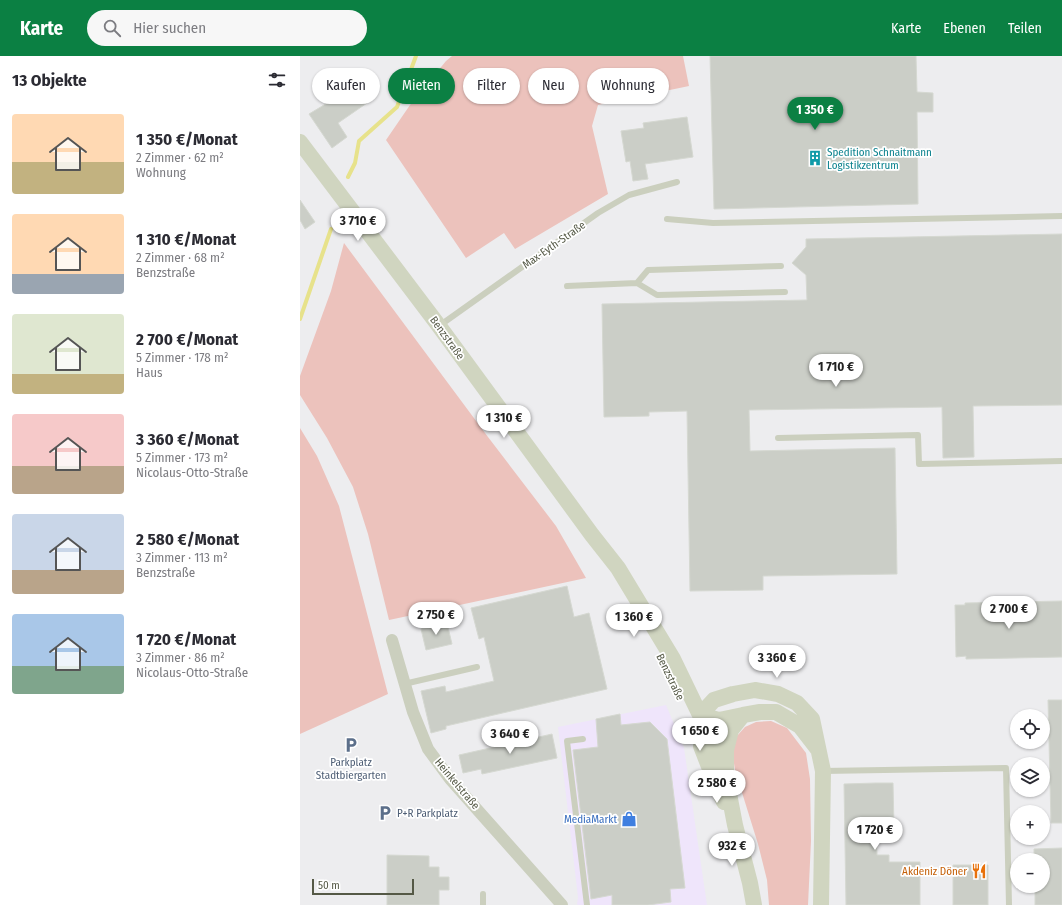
<!DOCTYPE html>
<html lang="de">
<meta charset="utf-8">
<style>
body{margin:0;font-family:"Fira Sans Condensed",sans-serif;background:#f7f7f7;color:#2b2b33;height:100vh;display:flex;flex-direction:column;font-size:15px;white-space:nowrap}
*{box-sizing:border-box;margin:0}
p{font-size:13px;color:#7c7c81}
.icon{flex:none;width:22px;height:22px;fill:none;stroke:currentColor;stroke-width:2;stroke-linecap:round;stroke-linejoin:round}
.map{position:relative;flex:1;overflow:hidden}
.sheet{display:flex;flex-direction:column;background:#fff;width:300px}
.sheet>*{flex:none}
.hud{position:absolute;left:12px;top:12px;width:380px;height:36px;display:flex;gap:8px}
.tools{position:absolute;left:710px;top:653px;display:grid;gap:8px}
.tools a{display:grid;place-items:center;width:40px;height:40px;border-radius:50%;background:#fff;box-shadow:0 1px 3px #0004;font-size:20px}
.scale{position:absolute;left:12px;bottom:10px;width:102px;box-sizing:border-box;padding-left:4px;border:2px solid #555946;border-top:0;font-size:11px;line-height:14px;white-space:nowrap;color:#555946;-webkit-text-stroke:3px #fff;paint-order:stroke}
.price{position:absolute;translate:-50% -34px;padding:0 9px;border-radius:14px;background:#fff;color:#222;font-size:13px;line-height:26px;filter:drop-shadow(0 1px 2px #0008)}
.price::after{content:'';position:absolute;left:50%;top:24px;width:12px;height:9px;margin-left:-6px;background:inherit;clip-path:polygon(0 0,100% 0,50% 100%)}
.price.selected{background:#0b8043;color:#fff}
ul{padding:0;list-style:none}
li{display:flex;align-items:center;gap:12px;height:100px;padding:0 12px}
li span{display:grid;place-items:center;flex:none;width:112px;height:80px;border-radius:4px;color:#555}
li>.icon{margin-inline-start:auto}
span .icon{width:48px;height:48px;fill:#fffc;stroke-width:1}
li b{font-size:17px}
h2{display:flex;justify-content:space-between;align-items:center;height:48px;padding:0 12px;font-size:17px}
.tag{padding:0 14px;border-radius:18px;background:#fff;box-shadow:0 1px 3px #0004;font-size:14px;line-height:36px}
.tag.selected{background:#0b8043;color:#fff}
header{display:flex;align-items:center;gap:24px;box-sizing:border-box;height:56px;padding:0 20px;background:#0b8043;color:#fff}
header strong{font-size:19px}
nav{display:flex;gap:22px;margin-inline-start:auto;font-size:14px}
.search{width:280px;height:36px;background:#f7f7f7;display:flex;align-items:center;gap:10px;box-sizing:border-box;padding:0 14px;border-radius:22px;color:#7c7c81;font-size:15px}
main{display:flex;flex:1;min-height:0}
.map>svg:first-child{display:block}
.commercial{fill:#efe5fb}
.green{fill:#ecc2bc}
.lines{fill:none;stroke-linecap:round;stroke-linejoin:round}
.stream{stroke:#e7e28b;stroke-width:4}
.building{fill:#cbcec7;stroke:#d5d8d1}
.lane{stroke:#cbcfbe;stroke-width:6}
.street{stroke:#cbcfbe;stroke-width:12}
.secondary{stroke:#d0d5c0;stroke-width:16}
.labels{text-anchor:middle;dominant-baseline:central;stroke-width:3.5;stroke-linejoin:round;paint-order:stroke}
.culture-label{font-size:11px;fill:#0d838f;stroke:#fff;text-anchor:start}
.street-label{font-size:11px;fill:#555946;stroke:#fff}
.service-label{font-size:11px;fill:#4e5e75;stroke:#fff}
.shop-label{font-size:11px;fill:#366cbe;stroke:#fff;text-anchor:end}
.food-label{font-size:11px;fill:#c56008;stroke:#fff;text-anchor:end}
</style>
<header>
<strong>Karte</strong>
<div class="search"><svg class="icon" aria-label="search" viewBox="0 0 24 24"><circle cx="10" cy="10" r="6"/><path d="M15 15l6 6"/></svg>Hier suchen</div>
<nav><a>Karte</a><a>Ebenen</a><a>Teilen</a></nav>
</header>
<main>
<section class="sheet">
<h2>13 Objekte<svg class="icon" aria-label="filters" viewBox="0 0 24 24"><path d="M4 7h16M4 17h16"/><circle cx="9" cy="7" r="2"/><circle cx="15" cy="17" r="2"/></svg></h2>
<ul>
<li><span style="background:linear-gradient(#ffd9b3 60%,#c2b280 0)"><svg class="icon" aria-label="home" viewBox="0 0 24 24"><path d="M3 11l9-7 9 7M6 9v11h12V9"/></svg></span><div><b>1 350 €/Monat</b><p>2 Zimmer · 62 m²</p><p>Wohnung</p></div></li>
<li><span style="background:linear-gradient(#ffd9b3 75%,#9aa5b1 0)"><svg class="icon" aria-label="home" viewBox="0 0 24 24"><path d="M3 11l9-7 9 7M6 9v11h12V9"/></svg></span><div><b>1 310 €/Monat</b><p>2 Zimmer · 68 m²</p><p>Benzstraße</p></div></li>
<li><span style="background:linear-gradient(#dfe7d0 75%,#c2b280 0)"><svg class="icon" aria-label="home" viewBox="0 0 24 24"><path d="M3 11l9-7 9 7M6 9v11h12V9"/></svg></span><div><b>2 700 €/Monat</b><p>5 Zimmer · 178 m²</p><p>Haus</p></div></li>
<li><span style="background:linear-gradient(#f6c9c9 65%,#b9a48a 0)"><svg class="icon" aria-label="home" viewBox="0 0 24 24"><path d="M3 11l9-7 9 7M6 9v11h12V9"/></svg></span><div><b>3 360 €/Monat</b><p>5 Zimmer · 173 m²</p><p>Nicolaus-Otto-Straße</p></div></li>
<li><span style="background:linear-gradient(#c9d6e8 70%,#b9a48a 0)"><svg class="icon" aria-label="home" viewBox="0 0 24 24"><path d="M3 11l9-7 9 7M6 9v11h12V9"/></svg></span><div><b>2 580 €/Monat</b><p>3 Zimmer · 113 m²</p><p>Benzstraße</p></div></li>
<li><span style="background:linear-gradient(#a9c7e8 65%,#7fa58c 0)"><svg class="icon" aria-label="home" viewBox="0 0 24 24"><path d="M3 11l9-7 9 7M6 9v11h12V9"/></svg></span><div><b>1 720 €/Monat</b><p>3 Zimmer · 86 m²</p><p>Nicolaus-Otto-Straße</p></div></li>
</ul>
</section>
<div class="map">
<svg width="762" height="849" viewBox="0 0 762 849">
<rect width="100%" height="100%" fill="#ededef"/>
<path class="commercial" d="M366 649 384 692 407 849H278L277 848 278 841 258 671Z"/>
<path class="green" d="M152 0H383L389 30 298 49 292 70 308 138 215 193 204 177 166 202 86 84 110 49 146 5Z
M44 187 188 381 256 470 286 522 89 564 68 478 53 431 27 382 0 339V320L31 235Z
M0 372 17 400 39 450 88 638 0 678Z
M471 665 487 672 506 697 510 723 511 785 508 849H469L467 824 458 788 435 714 432 694 437 680 445 671 456 666Z"/>
<g class="lines">
<path class="stream" d="M48 121 55 107 59 85 97 51 116 0
M0 263 31 173"/>
</g>
<path class="building" d="M410 0H616L617 36 633 37V56H617L618 148 414 153Z
M54 16 62 28 57 30 67 47 38 67 47 81 32 92 9 58 39 40 31 25 41 19Z
M387 61 393 101 345 108 348 123 333 125 330 105 326 106 321 75 344 72 343 67Z
M0 144 15 166 5 173 0 164Z
M762 178V349L673 350 674 401 643 402 642 351 449 354 450 395 595 392 597 518 463 520V534L390 535 387 355 349 356V360L304 361 302 248 507 244 506 219 492 207 506 191V183Z
M267 530 274 561 289 557 307 633 146 670V673L131 677 121 635 145 630 146 636 194 625 184 581 179 583 171 552Z
M762 545V601L666 603V600L656 601 655 549H665V547Z
M147 567 152 588 126 594 121 573Z
M748 644H762V767H751Z
M320 658 321 669 350 666 367 683 385 832 370 833 371 846 348 849H312V839L291 843 273 694 298 691 296 663Z
M252 678 257 702 182 718 181 713 163 717 159 699Z
M576 727H593L594 773H576L577 799H589V806H620V849H546L544 728Z
M762 792V849H735V830H743V804H734V793Z
M87 799 129 800V811H139V821H149V834H139V849H87Z
M653 809H688V849H653Z"/>
<g class="lines">
<path class="lane" d="M367 163 413 167 762 160
M337 227 357 239 485 236
M267 230 337 227 348 214 481 210
M139 270 298 157 329 139 377 126
M478 382 618 379 619 408 762 405
M104 628 177 611
M283 683 267 685 287 849
M523 715 706 712 709 849
M183 838V849"/>
<path class="street" d="M92 584 113 656 128 693 150 723 262 849"/>
<path class="secondary" d="M0 86 139 270 292 479 318 512 373 603 400 659 426 722 435 769 450 827 454 849
M400 659 414 644 433 638 455 634 478 638 497 647 512 663 523 715 521 849
M400 659 419 664 443 659
M401 690 415 726 424 746
M426 715V694L431 674 443 659 460 656H476L500 670 517 692"/>
</g>
<defs>
<symbol id="building-bare" viewBox="-9 -9 18 18"><path d="M-4-6H4V6H1V3H-1V6H-4ZM-2.5-4.3h1.7v1.8h-1.7ZM.8-4.3h1.7v1.8H.8ZM-2.5-1h1.7V.8h-1.7ZM.8-1h1.7V.8H.8Z" fill="#0f9aa8" stroke="#fff" stroke-width="2.5" paint-order="stroke"/></symbol>
<symbol id="parking-bare" viewBox="-9 -9 18 18"><path d="M-3.5-5.5H1a3.5 3.5 0 0 1 0 7H-1V5.5H-3.5ZM-1-3.4V-.6H.8a1.4 1.4 0 0 0 0-2.8Z" fill="#5c6f8a" stroke="#fff" stroke-width="2.5" paint-order="stroke"/></symbol>
<symbol id="shop-bare" viewBox="-9 -9 18 18"><path d="M-5-2.5h2.3a2.7 3.5 0 0 1 5.4 0H5L5.5 6h-11ZM-1.5-2.5h3a1.5 2.3 0 0 0-3 0Z" fill="#3f7fe0" stroke="#fff" stroke-width="2.5" paint-order="stroke"/></symbol>
<symbol id="restaurant-bare" viewBox="-9 -9 18 18"><path d="M-5-6h1v4h1v-4h1v4h1v-4h1v5L-1.5 .5V6h-2V.5L-5-1ZM5-6V6H3V1.5H1.5Q1.5-4 5-6Z" fill="#e8710a" stroke="#fff" stroke-width="2.5" paint-order="stroke"/></symbol>
</defs>
<g fill-rule="evenodd">
<use href="#building-bare" x="504" y="91" width="22" height="22"/>
<use href="#parking-bare" x="40" y="678" width="22" height="22"/>
<use href="#parking-bare" x="74" y="746" width="22" height="22"/>
<use href="#shop-bare" x="318" y="752" width="22" height="22"/>
<use href="#restaurant-bare" x="668" y="804" width="22" height="22"/>
</g>
<g class="labels">
<g class="culture-label">
<text x="527" y="96">Spedition Schnaitmann<tspan x="527" dy="13">Logistikzentrum</tspan></text>
</g>
<g class="street-label">
<text transform="translate(254 189) rotate(-35)">Max-Eyth-Straße</text>
<text transform="translate(147 282) rotate(54)">Benzstraße</text>
<text transform="translate(370 621) rotate(64)">Benzstraße</text>
<text transform="translate(157 728) rotate(50)">Heinkelstraße</text>
</g>
<g class="service-label">
<text x="51" y="706">Parkplatz<tspan x="51" dy="13">Stadtbiergarten</tspan></text>
<text x="97" y="757" text-anchor="start">P+R Parkplatz</text>
</g>
<g class="shop-label">
<text x="317" y="763">MediaMarkt</text>
</g>
<g class="food-label">
<text x="667" y="815">Akdeniz Döner</text>
</g>
</g>
</svg>
<div class="tools">
<a><svg class="icon" aria-label="locate" viewBox="0 0 24 24"><circle cx="12" cy="12" r="6"/><path d="M12 2v4M12 18v4M2 12h4M18 12h4"/></svg></a>
<a><svg class="icon" aria-label="layers" viewBox="0 0 24 24"><path d="M12 4l9 5-9 5-9-5zM3 14l9 5 9-5"/></svg></a>
<a>+</a>
<a>−</a>
</div>
<div class="scale">50 m</div>
<b class="price selected" style="left:515px;top:75px">1 350 €</b>
<b class="price" style="left:58px;top:186px">3 710 €</b>
<b class="price" style="left:536px;top:332px">1 710 €</b>
<b class="price" style="left:204px;top:383px">1 310 €</b>
<b class="price" style="left:709px;top:574px">2 700 €</b>
<b class="price" style="left:136px;top:580px">2 750 €</b>
<b class="price" style="left:334px;top:582px">1 360 €</b>
<b class="price" style="left:477px;top:623px">3 360 €</b>
<b class="price" style="left:400px;top:696px">1 650 €</b>
<b class="price" style="left:210px;top:699px">3 640 €</b>
<b class="price" style="left:417px;top:748px">2 580 €</b>
<b class="price" style="left:575px;top:795px">1 720 €</b>
<b class="price" style="left:432px;top:811px">932 €</b>
<div class="hud">
<a class="tag">Kaufen</a>
<a class="tag selected">Mieten</a>
<a class="tag">Filter</a>
<a class="tag">Neu</a>
<a class="tag">Wohnung</a>
</div>
</div>
</main>
